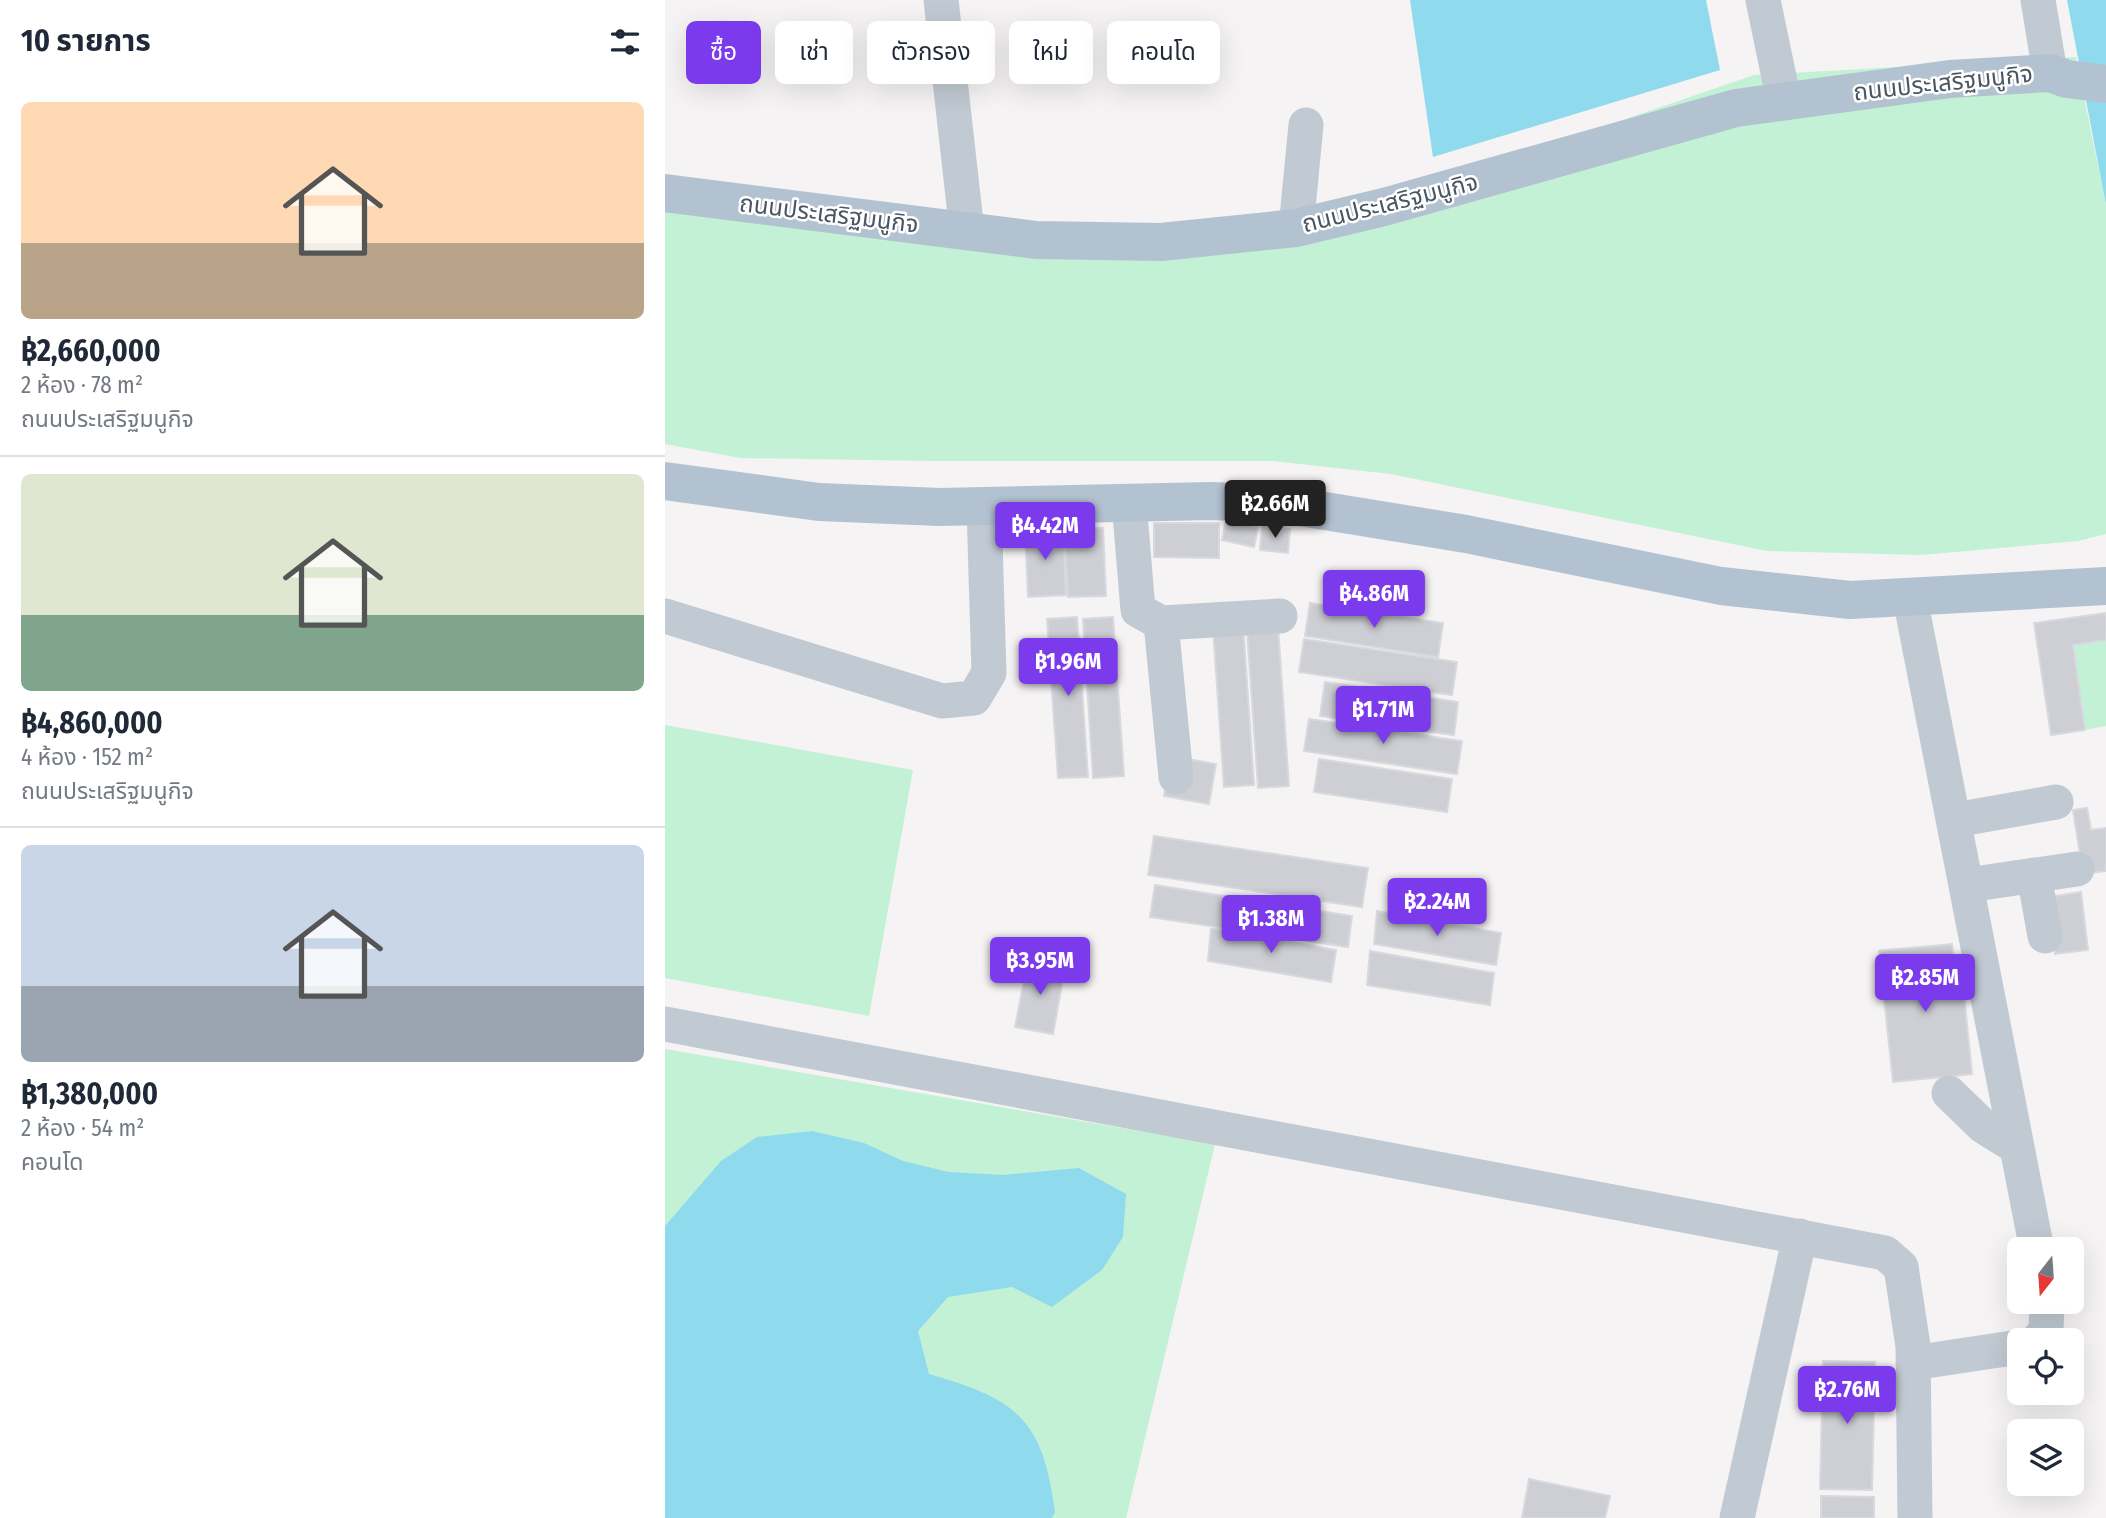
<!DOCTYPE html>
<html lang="th">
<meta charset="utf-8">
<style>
body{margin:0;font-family:"Fira Sans Condensed","Noto Sans Thai",sans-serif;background:#f6f6f7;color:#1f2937;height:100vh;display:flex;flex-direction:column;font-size:26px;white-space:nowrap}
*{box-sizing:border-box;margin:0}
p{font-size:23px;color:#747a83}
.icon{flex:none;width:38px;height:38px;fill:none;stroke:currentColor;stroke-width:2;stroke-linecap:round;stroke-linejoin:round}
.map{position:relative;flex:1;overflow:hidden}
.side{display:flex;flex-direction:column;background:#fff;width:665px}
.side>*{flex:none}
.banner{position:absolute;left:21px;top:21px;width:665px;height:63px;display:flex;gap:14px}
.needle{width:46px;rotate:197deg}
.controls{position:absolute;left:1342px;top:1237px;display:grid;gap:14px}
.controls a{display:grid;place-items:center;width:77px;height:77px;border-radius:10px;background:#fff;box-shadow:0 7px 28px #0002;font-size:35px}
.price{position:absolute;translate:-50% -60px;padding:0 16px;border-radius:7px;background:#7c3aed;color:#fff;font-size:23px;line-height:46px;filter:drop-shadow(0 2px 4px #0008)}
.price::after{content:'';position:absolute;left:50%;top:42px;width:21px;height:16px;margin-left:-10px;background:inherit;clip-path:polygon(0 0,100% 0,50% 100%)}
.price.current{background:#222;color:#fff}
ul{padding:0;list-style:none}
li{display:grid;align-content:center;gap:14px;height:371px;padding:0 21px}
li+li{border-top:2px solid #e0e1e3}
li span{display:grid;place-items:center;height:217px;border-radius:10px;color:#555}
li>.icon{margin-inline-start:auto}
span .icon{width:126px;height:126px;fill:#fffc;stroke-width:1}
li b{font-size:30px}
h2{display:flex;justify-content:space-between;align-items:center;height:84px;padding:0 21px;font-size:30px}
.tag{padding:0 24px;border-radius:10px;background:#fff;box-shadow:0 7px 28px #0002;font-size:24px;line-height:63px}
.tag.current{background:#7c3aed;color:#fff}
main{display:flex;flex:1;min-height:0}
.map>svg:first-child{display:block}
.green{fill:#c3f1d5}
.water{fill:#90daee}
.building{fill:#cdcfd5;stroke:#d7d9de;stroke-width:2}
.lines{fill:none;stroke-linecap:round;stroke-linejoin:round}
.minor{stroke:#c1cad2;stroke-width:35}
.major{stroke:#b3c2d1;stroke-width:38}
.labels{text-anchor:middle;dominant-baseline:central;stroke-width:5;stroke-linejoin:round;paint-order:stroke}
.street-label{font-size:24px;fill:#4a5661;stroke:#fff}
</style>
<main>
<section class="side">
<h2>10 รายการ<svg class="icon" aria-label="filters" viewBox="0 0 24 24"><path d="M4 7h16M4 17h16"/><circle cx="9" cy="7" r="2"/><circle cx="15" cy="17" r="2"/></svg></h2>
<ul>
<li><span style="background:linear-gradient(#ffd9b3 65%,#b9a48a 0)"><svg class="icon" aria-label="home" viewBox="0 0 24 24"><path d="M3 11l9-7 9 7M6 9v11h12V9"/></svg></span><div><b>฿2,660,000</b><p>2 ห้อง · 78 m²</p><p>ถนนประเสริฐมนูกิจ</p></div></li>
<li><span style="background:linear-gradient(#dfe7d0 65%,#7fa58c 0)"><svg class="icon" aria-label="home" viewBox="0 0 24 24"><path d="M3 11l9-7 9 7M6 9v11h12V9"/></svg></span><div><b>฿4,860,000</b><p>4 ห้อง · 152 m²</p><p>ถนนประเสริฐมนูกิจ</p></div></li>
<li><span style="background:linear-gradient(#c9d6e8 65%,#9aa5b1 0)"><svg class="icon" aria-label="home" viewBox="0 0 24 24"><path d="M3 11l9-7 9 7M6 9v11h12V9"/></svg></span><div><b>฿1,380,000</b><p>2 ห้อง · 54 m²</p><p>คอนโด</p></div></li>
</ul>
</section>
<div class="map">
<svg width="1441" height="1518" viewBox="0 0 1441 1518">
<rect width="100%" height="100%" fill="#f5f3f3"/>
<path class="green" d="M1411 57 1441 205V534L1413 541 1256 555 1102 551 726 474 608 461H267L75 458 0 444V203L600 243 1089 75Z
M1441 640V726L1420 730 1408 646Z
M0 725 248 770 204 1016 0 978Z
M0 1049 550 1144 461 1518H0Z"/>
<path class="water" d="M745 0H1041L1055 70 768 157Z
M1402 0H1441V205Z
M147 1131 199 1143 238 1161 284 1172 338 1175 414 1168 461 1194 458 1237 437 1270 387 1307 347 1287 283 1297 253 1331 264 1374C352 1399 378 1419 390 1512L387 1518H0V1226L56 1161 92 1137Z"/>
<path class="building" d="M561 520 593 528 589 547 557 540Z
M489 523H554V558L489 557Z
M597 526 625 529 623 553 595 550Z
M398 527 401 595 363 597 360 529Z
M438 528 441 596 403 597 399 529Z
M645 603 778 623 773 657 640 636Z
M1441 613V640L1408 645 1420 730 1386 735 1369 623Z
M412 617 423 777 393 778 382 619Z
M448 617 459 776 428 778 418 619Z
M578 625 589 785 559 787 548 628Z
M613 627 624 786 593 788 582 629Z
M639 639 792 662 787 695 634 672Z
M660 682 793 702 789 735 655 716Z
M644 719 797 741 792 774 639 751Z
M506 756 551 764 544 804 499 796Z
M654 759 787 779 782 812 649 792Z
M1422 808 1426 830 1441 828V871L1418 874 1408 810Z
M489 836 703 868 697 907 483 875Z
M490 885 687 916 683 947 485 917Z
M1416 892 1423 950 1390 954 1384 897Z
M712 911 836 933 831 965 709 944Z
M546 928 671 950 666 982 543 961Z
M1287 944 1292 985H1298L1307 1074 1228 1082 1214 951Z
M705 951 829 973 825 1005 702 985Z
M363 960 400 967 388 1034 350 1027Z
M1158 1361 1210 1362 1207 1490 1155 1489Z
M864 1479 945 1496 940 1518H857Z
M1156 1496 1209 1497V1518H1156Z"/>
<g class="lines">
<path class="minor" d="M276 0 302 232
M1098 0 1119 101
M1373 0 1385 73
M631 228 641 125
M464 502 473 610 496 623 511 777
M1245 598 1372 1250
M0 616 277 701 309 698 324 673 319 508
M496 623 615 616
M1290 820 1391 802
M1369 875 1380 936
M1303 885 1412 869
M0 1024 1220 1253 1236 1267 1248 1346 1250 1518
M1284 1093 1318 1126 1352 1147
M1373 1340 1381 1331 1382 1302
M1248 1363 1354 1347
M1072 1518 1135 1236"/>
<path class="major" d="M0 193 371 240 496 242 631 228 719 207 1071 108 1285 79 1385 73 1402 79 1441 84
M0 481 154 502 275 507 546 501 617 504 801 534 1056 586 1185 600 1441 586"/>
</g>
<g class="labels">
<g class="street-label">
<text transform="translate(1278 83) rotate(-6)">ถนนประเสริฐมนูกิจ</text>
<text transform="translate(725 203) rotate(-14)">ถนนประเสริฐมนูกิจ</text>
<text transform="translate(164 214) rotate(7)">ถนนประเสริฐมนูกิจ</text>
</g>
</g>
</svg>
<div class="controls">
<a><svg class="needle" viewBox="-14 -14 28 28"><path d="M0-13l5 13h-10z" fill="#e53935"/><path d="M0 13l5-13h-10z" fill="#747a83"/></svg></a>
<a><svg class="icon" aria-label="locate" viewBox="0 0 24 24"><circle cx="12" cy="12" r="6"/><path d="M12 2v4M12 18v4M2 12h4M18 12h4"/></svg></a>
<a><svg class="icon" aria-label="layers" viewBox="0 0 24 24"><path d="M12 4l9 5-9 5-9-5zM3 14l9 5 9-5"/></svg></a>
</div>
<b class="price current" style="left:610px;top:540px">฿2.66M</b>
<b class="price" style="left:380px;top:562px">฿4.42M</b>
<b class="price" style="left:709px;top:630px">฿4.86M</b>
<b class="price" style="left:403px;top:698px">฿1.96M</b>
<b class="price" style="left:718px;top:746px">฿1.71M</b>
<b class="price" style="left:772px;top:938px">฿2.24M</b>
<b class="price" style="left:606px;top:955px">฿1.38M</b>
<b class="price" style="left:375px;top:997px">฿3.95M</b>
<b class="price" style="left:1260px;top:1014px">฿2.85M</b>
<b class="price" style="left:1182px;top:1426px">฿2.76M</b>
<div class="banner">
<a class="tag current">ซื้อ</a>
<a class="tag">เช่า</a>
<a class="tag">ตัวกรอง</a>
<a class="tag">ใหม่</a>
<a class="tag">คอนโด</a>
</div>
</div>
</main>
